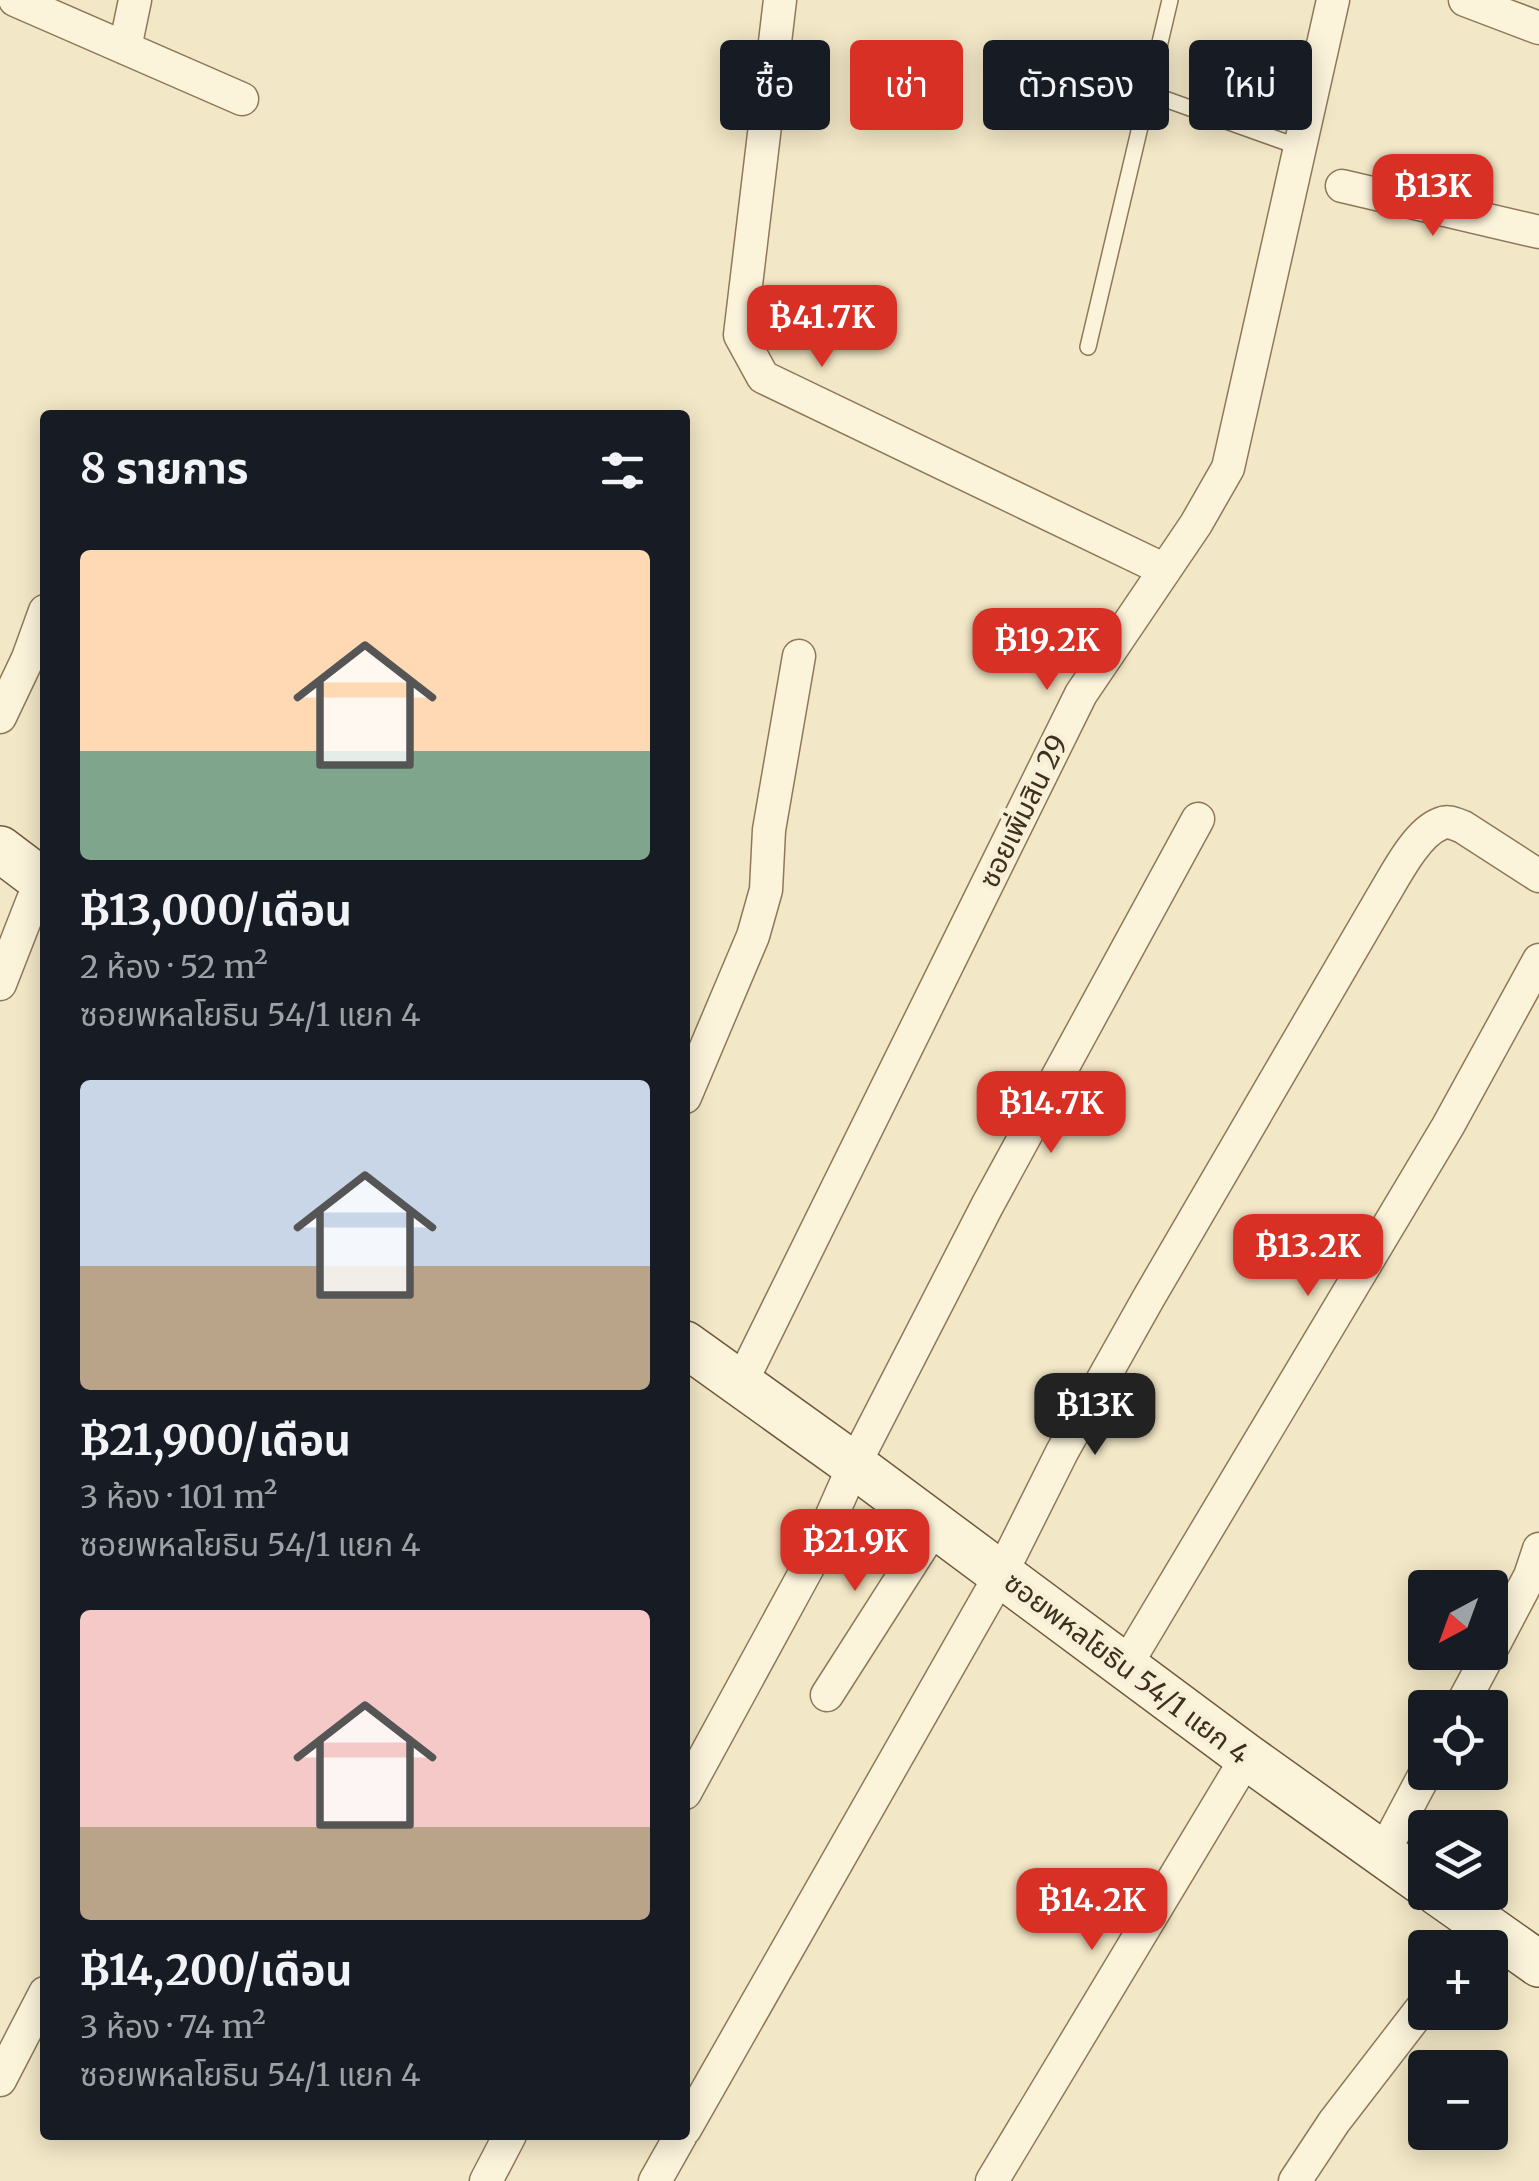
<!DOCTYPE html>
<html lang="th">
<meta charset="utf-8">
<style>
body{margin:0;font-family:Merriweather,"Noto Sans Thai",serif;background:#242831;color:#f1f3f6;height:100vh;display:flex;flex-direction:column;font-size:38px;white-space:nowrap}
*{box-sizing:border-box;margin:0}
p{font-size:32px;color:#9ea1a6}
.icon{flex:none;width:55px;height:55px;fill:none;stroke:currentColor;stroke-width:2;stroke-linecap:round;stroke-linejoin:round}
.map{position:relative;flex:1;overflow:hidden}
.sheet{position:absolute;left:40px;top:410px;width:650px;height:1730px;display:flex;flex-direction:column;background:#171b24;border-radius:10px;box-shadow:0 5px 25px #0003}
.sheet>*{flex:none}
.hud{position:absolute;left:720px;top:40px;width:668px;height:90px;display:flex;gap:20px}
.needle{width:65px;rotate:221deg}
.buttons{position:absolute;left:1408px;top:1570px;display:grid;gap:20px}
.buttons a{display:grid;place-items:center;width:100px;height:100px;border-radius:10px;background:#171b24;box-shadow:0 5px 25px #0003;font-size:50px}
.price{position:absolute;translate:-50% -85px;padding:0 22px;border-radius:20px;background:#d93025;color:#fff;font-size:32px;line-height:65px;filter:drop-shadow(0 2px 5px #0008)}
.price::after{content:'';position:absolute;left:50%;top:60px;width:30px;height:22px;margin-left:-15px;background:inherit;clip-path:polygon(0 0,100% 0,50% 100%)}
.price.current{background:#222;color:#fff}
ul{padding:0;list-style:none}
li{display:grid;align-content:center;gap:20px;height:530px;padding:0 40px}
li span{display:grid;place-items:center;height:310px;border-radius:10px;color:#555}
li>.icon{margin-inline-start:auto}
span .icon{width:180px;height:180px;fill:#fffc;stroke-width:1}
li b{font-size:42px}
h2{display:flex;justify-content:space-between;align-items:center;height:120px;padding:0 40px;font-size:42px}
.tag{padding:0 35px;border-radius:10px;background:#171b24;box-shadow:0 5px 25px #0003;font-size:35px;line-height:90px}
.tag.current{background:#d93025;color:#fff}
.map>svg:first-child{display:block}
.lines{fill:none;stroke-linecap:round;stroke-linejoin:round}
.lane-casing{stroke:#8f785a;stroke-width:18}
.street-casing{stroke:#8f785a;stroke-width:35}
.secondary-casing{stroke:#71593d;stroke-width:48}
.lane{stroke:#fbf3da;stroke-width:15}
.street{stroke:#fbf3da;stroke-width:32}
.secondary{stroke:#fbf3da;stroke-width:45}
.labels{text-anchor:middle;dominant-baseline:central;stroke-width:9;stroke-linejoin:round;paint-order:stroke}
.street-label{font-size:28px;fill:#3e2f1f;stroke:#f8f0d6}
</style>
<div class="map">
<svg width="1539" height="2181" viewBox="0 0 1539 2181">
<rect width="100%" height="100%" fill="#f2e7c6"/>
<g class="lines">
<defs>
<path id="lane" d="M1148 93 1299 147
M1088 347 1170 0"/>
<path id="street" d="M15 0 242 99
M780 0 740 335 763 377 1165 570
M1465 0 1539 28
M125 48 135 0
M1342 186 1539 232
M0 717 28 658 45 611
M0 984 41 879
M685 1097 753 936 766 890 769 830 799 656
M740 1385 1081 694 1196 524 1228 468 1333 0
M1490 1652 1530 1576 1539 1549
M1126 1665 1448 1126 1539 960
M827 1695 935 1526
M1460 1708 1490 1652
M685 1793 813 1558 854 1465 987 1206 1198 819
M1382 1855 1426 1772
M0 2080 45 1993
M685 2129 1001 1574 1062 1452 1148 1299 1381 899C1394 878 1416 833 1440 824 1448 820 1455 824 1463 827L1539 876
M486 2181 510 2135
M655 2181 681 2135
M992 2181 1247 1757
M1295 2181 1334 2122 1425 2004"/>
<path id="secondary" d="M0 849 45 883
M685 1344 854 1465 1247 1757 1425 1884
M1437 1892 1539 1964"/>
</defs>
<use href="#lane" class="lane-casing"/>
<use href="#street" class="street-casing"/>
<use href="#secondary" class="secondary-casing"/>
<use href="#lane" class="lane"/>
<use href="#street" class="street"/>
<use href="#secondary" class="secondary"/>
</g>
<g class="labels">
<g class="street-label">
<text transform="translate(1023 811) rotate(-64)">ซอยเพิ่มสิน 29</text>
<text transform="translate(1127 1668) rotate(37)">ซอยพหลโยธิน 54/1 แยก 4</text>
</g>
</g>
</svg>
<div class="buttons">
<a><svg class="needle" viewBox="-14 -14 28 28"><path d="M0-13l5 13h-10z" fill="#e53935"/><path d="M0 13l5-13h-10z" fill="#9ea1a6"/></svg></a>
<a><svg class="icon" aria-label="locate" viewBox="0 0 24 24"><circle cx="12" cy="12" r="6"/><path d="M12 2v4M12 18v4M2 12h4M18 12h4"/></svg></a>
<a><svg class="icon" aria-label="layers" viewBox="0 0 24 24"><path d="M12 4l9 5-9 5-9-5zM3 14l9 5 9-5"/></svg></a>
<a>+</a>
<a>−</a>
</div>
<b class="price" style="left:1433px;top:239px">฿13K</b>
<b class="price" style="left:822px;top:370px">฿41.7K</b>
<b class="price" style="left:1047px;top:693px">฿19.2K</b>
<b class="price" style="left:1051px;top:1156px">฿14.7K</b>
<b class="price" style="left:1308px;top:1299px">฿13.2K</b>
<b class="price current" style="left:1095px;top:1458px">฿13K</b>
<b class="price" style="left:855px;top:1594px">฿21.9K</b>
<b class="price" style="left:1092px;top:1953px">฿14.2K</b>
<div class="hud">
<a class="tag">ซื้อ</a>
<a class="tag current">เช่า</a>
<a class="tag">ตัวกรอง</a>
<a class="tag">ใหม่</a>
</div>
<section class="sheet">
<h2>8 รายการ<svg class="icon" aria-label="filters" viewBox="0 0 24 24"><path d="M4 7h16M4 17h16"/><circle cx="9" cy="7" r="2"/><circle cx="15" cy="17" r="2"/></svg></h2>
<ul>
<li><span style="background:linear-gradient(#ffd9b3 65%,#7fa58c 0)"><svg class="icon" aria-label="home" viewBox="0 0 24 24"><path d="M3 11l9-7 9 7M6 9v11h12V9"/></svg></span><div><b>฿13,000/เดือน</b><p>2 ห้อง · 52 m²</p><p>ซอยพหลโยธิน 54/1 แยก 4</p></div></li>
<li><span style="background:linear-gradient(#c9d6e8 60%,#b9a48a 0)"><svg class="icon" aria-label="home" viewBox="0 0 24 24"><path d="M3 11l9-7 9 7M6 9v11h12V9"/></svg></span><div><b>฿21,900/เดือน</b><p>3 ห้อง · 101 m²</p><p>ซอยพหลโยธิน 54/1 แยก 4</p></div></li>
<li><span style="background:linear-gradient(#f6c9c9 70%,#b9a48a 0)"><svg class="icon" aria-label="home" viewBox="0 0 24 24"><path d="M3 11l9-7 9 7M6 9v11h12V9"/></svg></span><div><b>฿14,200/เดือน</b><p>3 ห้อง · 74 m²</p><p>ซอยพหลโยธิน 54/1 แยก 4</p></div></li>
</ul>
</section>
</div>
